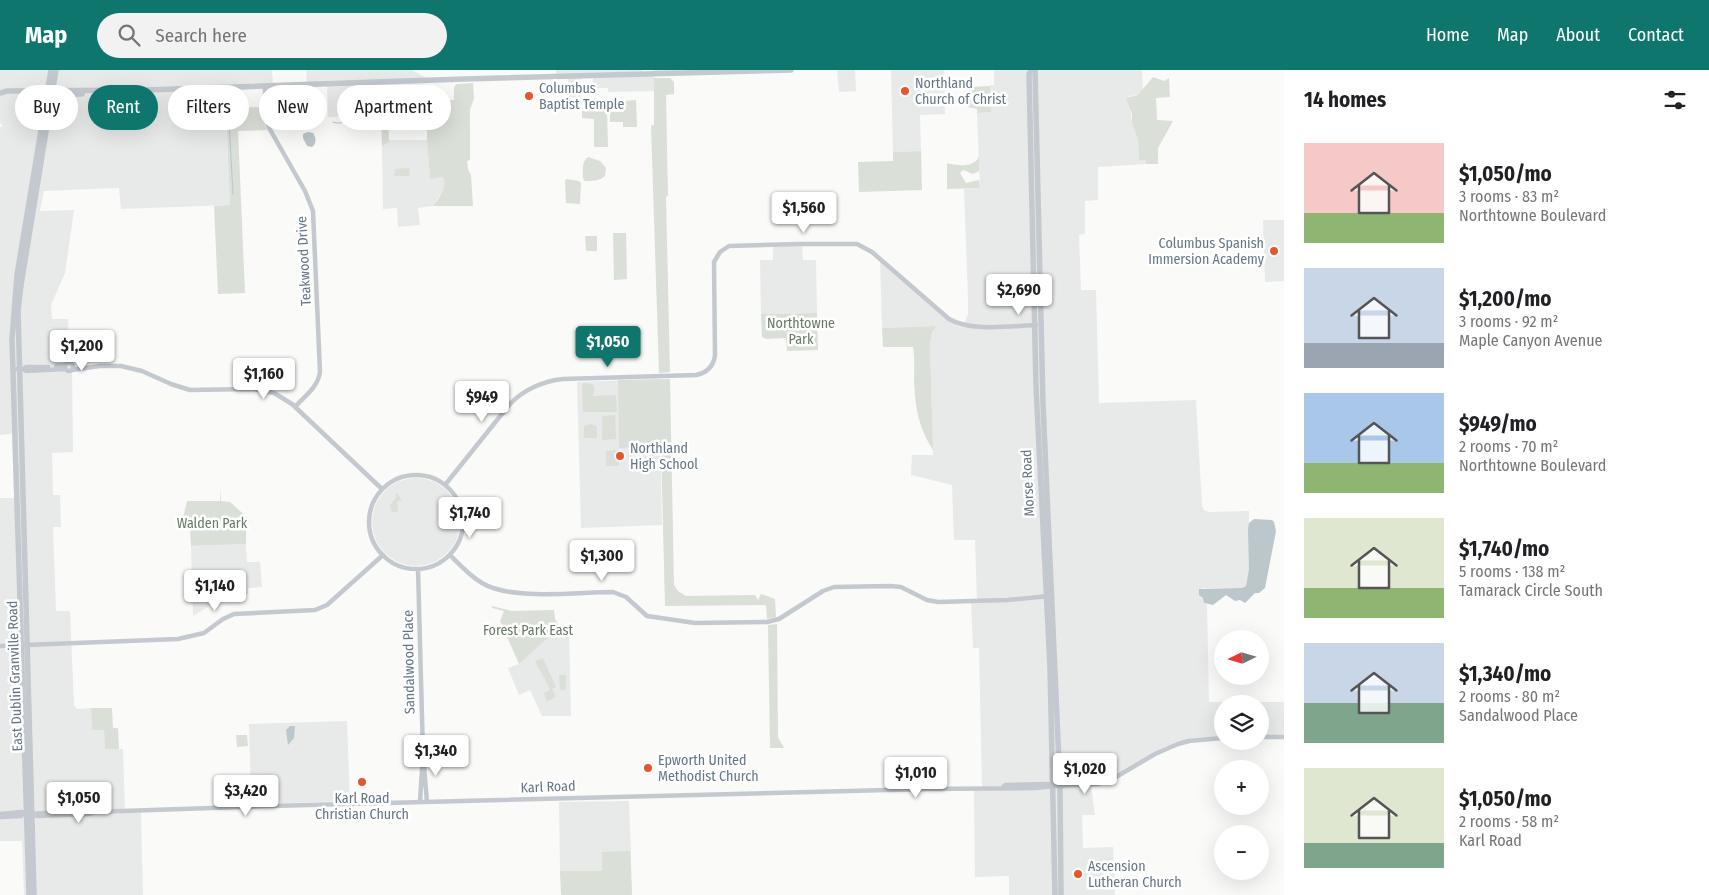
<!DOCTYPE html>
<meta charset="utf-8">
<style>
body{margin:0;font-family:"Fira Sans Condensed",sans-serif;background:#f2f2f2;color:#202124;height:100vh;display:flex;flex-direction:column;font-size:19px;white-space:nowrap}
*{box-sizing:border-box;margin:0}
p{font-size:16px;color:#757577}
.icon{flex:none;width:28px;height:28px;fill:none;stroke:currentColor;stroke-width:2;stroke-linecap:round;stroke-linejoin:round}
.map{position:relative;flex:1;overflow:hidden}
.panel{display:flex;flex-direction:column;background:#fff;width:425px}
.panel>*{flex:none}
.banner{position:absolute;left:15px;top:15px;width:475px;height:45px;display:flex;gap:10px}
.needle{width:32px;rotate:265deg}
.buttons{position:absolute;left:1214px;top:560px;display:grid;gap:10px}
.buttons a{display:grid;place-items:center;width:55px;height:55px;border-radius:50%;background:#fff;box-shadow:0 5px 20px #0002;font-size:25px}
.price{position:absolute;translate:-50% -42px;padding:0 11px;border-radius:5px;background:#fff;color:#222;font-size:16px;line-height:32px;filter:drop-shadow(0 1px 2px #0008)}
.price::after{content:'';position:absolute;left:50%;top:30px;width:15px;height:11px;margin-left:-8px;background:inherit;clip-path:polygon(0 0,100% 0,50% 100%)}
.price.active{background:#0f766e;color:#fff}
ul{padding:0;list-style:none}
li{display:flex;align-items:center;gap:15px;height:125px;padding:0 20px}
li span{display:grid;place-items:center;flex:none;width:140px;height:100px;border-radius:0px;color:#555}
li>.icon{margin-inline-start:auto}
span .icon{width:60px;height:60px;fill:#fffc;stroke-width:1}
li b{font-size:21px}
h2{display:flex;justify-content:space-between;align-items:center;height:60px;padding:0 20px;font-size:21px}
.tag{padding:0 18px;border-radius:22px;background:#fff;box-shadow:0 5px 20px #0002;font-size:18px;line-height:45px}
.tag.active{background:#0f766e;color:#fff}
header{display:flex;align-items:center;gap:30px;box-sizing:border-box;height:70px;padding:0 25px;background:#0f766e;color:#fff}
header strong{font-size:24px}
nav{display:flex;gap:28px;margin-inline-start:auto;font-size:18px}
.search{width:350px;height:45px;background:#f2f2f2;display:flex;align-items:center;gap:12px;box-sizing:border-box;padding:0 18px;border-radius:28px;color:#757577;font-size:19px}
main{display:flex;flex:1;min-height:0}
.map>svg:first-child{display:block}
.built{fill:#e8e9e9}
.green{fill:#dadfd7}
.water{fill:#bbc7cb}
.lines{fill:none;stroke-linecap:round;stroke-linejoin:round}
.stream{stroke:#bbc7cb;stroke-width:1}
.secondary{stroke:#c3c9ce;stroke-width:4.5}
.primary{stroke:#c3c9ce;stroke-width:5.5}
.poi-dot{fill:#e4572e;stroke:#fff;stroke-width:2}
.labels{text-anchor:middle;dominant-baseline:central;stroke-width:5;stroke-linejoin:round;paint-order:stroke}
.poi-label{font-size:14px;fill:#657683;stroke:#fff;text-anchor:start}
.street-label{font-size:14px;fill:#657683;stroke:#fff}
.park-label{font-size:14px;fill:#687a64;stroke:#fff}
</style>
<header>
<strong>Map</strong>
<div class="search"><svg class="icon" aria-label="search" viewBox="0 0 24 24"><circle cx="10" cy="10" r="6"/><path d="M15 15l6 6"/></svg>Search here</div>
<nav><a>Home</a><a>Map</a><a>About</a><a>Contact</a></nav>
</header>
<main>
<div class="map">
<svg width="1284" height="825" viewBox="0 0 1284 825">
<rect width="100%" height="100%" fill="#fafaf8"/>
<path class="built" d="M0 0H272L273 15H283L284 49 264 50 262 19 237 20V41L226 42 230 135 121 139 119 118 44 121 40 141 74 140 65 203 51 235 52 249H68L70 297 72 298 73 382 52 383 53 425H60L61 457H53L56 541H70L74 635 77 639 91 638 92 660 104 659 105 679H123L125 741 141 740 143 825H24L22 771H0V428H14L12 364 0 365V57L3 56 0 53Z
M306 0H412L424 7 426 13 379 15 380 45 328 47 327 14H307Z
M556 0H642L643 4H653V0H676V4H654V21L608 22V18H593V5L580 6 581 27H569L568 6H556Z
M837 0H855L856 21 839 22Z
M891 0H944L945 44 920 45 921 81 893 82Z
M994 0H1142L1143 20 1138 25 1129 26 1132 54 1138 70 1139 90H1146V94L1098 97V130L1085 131V164L1079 165 1081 220H1096L1099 333 1196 330 1202 436 1204 440 1209 442 1249 441V499L1246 516 1242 518H1202L1204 533 1207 535 1209 632H1284V666L1260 667V634H1222V668L1170 676 1108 711 1091 716 1095 745H1082L1083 778 1113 777 1115 825H1009V806L975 807 974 717H982L979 578H973L971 530H977L975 470H954L952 415 911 405 912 385H933L930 273 932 262 935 256 882 258 880 190 944 246 963 256 968 244V229L964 119 980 118 977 43 991 42 990 15H994Z
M382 70H427L430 108 443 107 445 112 444 119 433 136 418 138 420 155 398 157 397 138 383 139Z
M1263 150H1284V211L1265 212Z
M802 175 803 190H816L817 243 761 244 760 190H773V176Z
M659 309 662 455 581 458 577 312Z
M372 452a44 44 0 1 1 88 0a44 44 0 1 1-88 0Z
M246 474 247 492H260L262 517 248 518V524L219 530 193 546 191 476Z
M560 557 569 561 571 646H542L530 620 519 625 508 598 519 594Z
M347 651 350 731 251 734 249 654Z
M629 731 630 781 602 801H560L559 732Z"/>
<path class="green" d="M1153 7 1164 11 1169 8 1170 27 1156 28 1157 50 1173 51 1158 78V94H1146V90H1139L1138 70 1132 54V44L1126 28 1138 25Z
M654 8H670L674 12V24L666 25 668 126 666 127 670 302 659 303 651 56 654 55Z
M473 13 474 28 470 40V90L467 91 468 99 471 105 473 136H433C439 128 448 117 443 107L430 109 427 70V31L454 30V18L456 14Z
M990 16 991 42 977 43V39L968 37 966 35 969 29V17Z
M636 30 637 57H623V52H610V42H624L623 31Z
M264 37 265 56 267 60 238 61 245 223 218 224 214 136 230 135 226 41H237V38Z
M607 40 608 77H594V49L582 48V41Z
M381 45 388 46 389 72 382 76Z
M921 81 922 120 859 122 858 92 893 91V82Z
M979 86V101L973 104 963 100 960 103 966 113 979 110 980 118 947 119V93C957 96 975 98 979 86Z
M588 87 600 91 606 98 605 106C599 111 593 111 585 111L583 109C583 101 581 92 588 87Z
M408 98 410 99 409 106H394L395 99Z
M566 109 579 111 581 113 580 134 566 133 565 111Z
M613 163H626L627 209 614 210Z
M585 166H597V181H586Z
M817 243 818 280 787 281 786 268 766 269 762 267 761 244Z
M936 256 932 262 930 273 933 380C918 356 915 337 914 309 914 298 915 288 913 277H883L882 258Z
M670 309 674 515 678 521 686 526 755 525 758 530 761 524 775 529 776 547 767 549 766 535 665 536 661 377 619 378 618 310Z
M583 313 592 314 594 316V323L592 326 616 325 617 342H583L582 315Z
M615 345 616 369 602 370V346Z
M590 354 595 355 597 358V368H584V356Z
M618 380 619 396H606V381Z
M220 418 221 431 230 432 250 450 246 456V474L191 476 190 456H181L187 431H220Z
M397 423 402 431H397L398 442H392L390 435 397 427 395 425Z
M492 536 512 541 554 540 555 549 560 557 519 594 500 551 504 541 492 538Z
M777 554 778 667 784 678H770L768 555Z
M543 588 556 617 552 619 556 627 547 631 544 623 550 620C546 609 540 602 535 591Z
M559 605H566V620H560Z
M91 638H112L113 658H118L119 679H105L104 660H92Z
M236 665H247L248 676 237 677Z
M629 731 632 825H561L560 801H602V782L630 781Z"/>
<path class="water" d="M308 62 313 63C316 68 317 73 312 77L307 76 303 68V64Z
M1254 449 1272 450 1274 452 1276 461 1265 518 1259 523H1255L1245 533 1240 530 1235 531 1226 525 1213 535 1204 533 1203 528 1199 525V519L1242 518 1246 516 1249 499 1248 459 1249 453Z
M290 656H295L294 668 288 675 286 660Z"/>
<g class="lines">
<path class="stream" d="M229 51 233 124
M333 52 336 53H341L344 50"/>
<path class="secondary" d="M265 16 268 56 305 121 313 141 320 302C318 317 305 326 295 337
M65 297a4 4 0 1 1 8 0a4 4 0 1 1-8 0Z
M56 296 66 295
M17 299H23L26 301 65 299
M23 299 26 297H48
M72 300 100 296H121L142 301 171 314 190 320 253 319 274 323 292 334 382 419
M369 452a47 47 0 1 1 94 0a47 47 0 1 1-94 0Z
M445 415 510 334C523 320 543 311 563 309L696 305C706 303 713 297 715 286L714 192 720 182 729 176 797 174H857L872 182 949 249C972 262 1010 256 1036 255
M450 485C460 495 470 506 482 513 512 531 577 522 613 522L626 527 647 546 695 553 767 552 779 549 823 521 834 517 890 516 901 517 927 530 938 532 1007 530 1049 526
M418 499 423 684 420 732
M0 576 178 569 204 563 223 549 234 544 315 540 327 535 383 485
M1260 667H1284
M424 696 427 732
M1003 717 1005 715 1047 714 1052 715
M0 744 21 742 38 746 89 744 93 742 271 736 926 719 1036 718 1053 716 1097 714 1111 710 1155 684 1178 674 1189 671 1222 668
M32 744 83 740 93 742
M0 747 21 746 23 744"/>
<path class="primary" d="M1031 0 1029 4 1036 316 1050 597 1055 825
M1035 0 1043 334 1060 716 1061 825
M0 23 7 21 146 20 464 9 791 0
M49 24H82
M29 825 12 269 17 205 51 0
M34 825 18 241 21 215 56 0"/>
</g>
<g class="poi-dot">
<circle cx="905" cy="21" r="5"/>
<circle cx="529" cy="26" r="5"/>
<circle cx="1274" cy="181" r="5"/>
<circle cx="620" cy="386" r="5"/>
<circle cx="648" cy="698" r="5"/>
<circle cx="362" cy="712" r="5"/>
<circle cx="1078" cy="804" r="5"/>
</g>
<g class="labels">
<g class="poi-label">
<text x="915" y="13">Northland<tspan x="915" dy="16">Church of Christ</tspan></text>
<text x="539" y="18">Columbus<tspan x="539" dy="16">Baptist Temple</tspan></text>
<text x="1264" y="173" text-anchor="end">Columbus Spanish<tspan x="1264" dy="16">Immersion Academy</tspan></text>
<text x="630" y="378">Northland<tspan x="630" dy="16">High School</tspan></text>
<text x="658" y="690">Epworth United<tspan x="658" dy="16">Methodist Church</tspan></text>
<text x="362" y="728" text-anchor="middle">Karl Road<tspan x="362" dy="16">Christian Church</tspan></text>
<text x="1088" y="796">Ascension<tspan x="1088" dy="16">Lutheran Church</tspan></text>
</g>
<g class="street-label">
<text transform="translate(304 191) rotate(-93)">Teakwood Drive</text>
<text transform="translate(1028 413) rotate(-93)">Morse Road</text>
<text transform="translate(409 592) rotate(-91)">Sandalwood Place</text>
<text transform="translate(15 606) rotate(-92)">East Dublin Granville Road</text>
<text transform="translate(548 717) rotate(-2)">Karl Road</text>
</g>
<g class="park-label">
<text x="801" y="253">Northtowne<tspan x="801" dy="16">Park</tspan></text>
<text x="212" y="453">Walden Park</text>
<text x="528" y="560">Forest Park East</text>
</g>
</g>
</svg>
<div class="buttons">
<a><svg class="needle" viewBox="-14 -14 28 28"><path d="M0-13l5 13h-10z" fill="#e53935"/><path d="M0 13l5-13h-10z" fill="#757577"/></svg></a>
<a><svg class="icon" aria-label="layers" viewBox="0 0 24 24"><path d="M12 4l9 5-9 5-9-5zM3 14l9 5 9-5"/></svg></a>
<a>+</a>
<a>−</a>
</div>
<b class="price" style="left:804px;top:164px">$1,560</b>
<b class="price" style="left:1019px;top:246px">$2,690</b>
<b class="price active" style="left:608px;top:298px">$1,050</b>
<b class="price" style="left:82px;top:302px">$1,200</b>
<b class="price" style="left:264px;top:330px">$1,160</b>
<b class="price" style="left:482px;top:353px">$949</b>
<b class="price" style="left:470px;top:469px">$1,740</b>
<b class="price" style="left:602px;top:512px">$1,300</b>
<b class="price" style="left:215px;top:542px">$1,140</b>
<b class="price" style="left:436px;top:707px">$1,340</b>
<b class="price" style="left:1085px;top:725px">$1,020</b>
<b class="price" style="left:916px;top:729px">$1,010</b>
<b class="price" style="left:246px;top:747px">$3,420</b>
<b class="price" style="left:79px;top:754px">$1,050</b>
<div class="banner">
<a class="tag">Buy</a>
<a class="tag active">Rent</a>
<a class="tag">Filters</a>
<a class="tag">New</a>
<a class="tag">Apartment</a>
</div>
</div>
<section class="panel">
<h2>14 homes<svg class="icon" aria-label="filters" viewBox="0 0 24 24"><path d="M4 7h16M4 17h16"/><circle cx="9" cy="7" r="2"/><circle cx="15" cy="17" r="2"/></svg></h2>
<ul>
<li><span style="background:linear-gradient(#f6c9c9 70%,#8fb573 0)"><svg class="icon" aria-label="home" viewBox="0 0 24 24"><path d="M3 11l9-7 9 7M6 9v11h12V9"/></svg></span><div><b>$1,050/mo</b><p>3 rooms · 83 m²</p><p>Northtowne Boulevard</p></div></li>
<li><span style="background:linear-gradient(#c9d6e8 75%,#9aa5b1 0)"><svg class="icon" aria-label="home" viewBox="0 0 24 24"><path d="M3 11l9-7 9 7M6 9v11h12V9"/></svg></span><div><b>$1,200/mo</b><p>3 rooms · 92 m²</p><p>Maple Canyon Avenue</p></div></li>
<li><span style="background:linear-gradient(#a9c7e8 70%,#8fb573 0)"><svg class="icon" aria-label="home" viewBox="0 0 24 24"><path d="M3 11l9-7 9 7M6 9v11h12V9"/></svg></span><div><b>$949/mo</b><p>2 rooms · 70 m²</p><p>Northtowne Boulevard</p></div></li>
<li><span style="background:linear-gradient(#dfe7d0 70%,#8fb573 0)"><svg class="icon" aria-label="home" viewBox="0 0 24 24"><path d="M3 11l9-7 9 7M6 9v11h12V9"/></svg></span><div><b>$1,740/mo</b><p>5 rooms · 138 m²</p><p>Tamarack Circle South</p></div></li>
<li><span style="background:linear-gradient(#c9d6e8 60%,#7fa58c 0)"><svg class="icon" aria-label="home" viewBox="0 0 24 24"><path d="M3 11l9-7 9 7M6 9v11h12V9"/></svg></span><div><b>$1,340/mo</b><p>2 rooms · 80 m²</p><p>Sandalwood Place</p></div></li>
<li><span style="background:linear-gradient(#dfe7d0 75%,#7fa58c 0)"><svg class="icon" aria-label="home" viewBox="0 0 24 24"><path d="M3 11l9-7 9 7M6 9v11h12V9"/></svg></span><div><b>$1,050/mo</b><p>2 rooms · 58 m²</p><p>Karl Road</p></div></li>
</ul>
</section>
</main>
